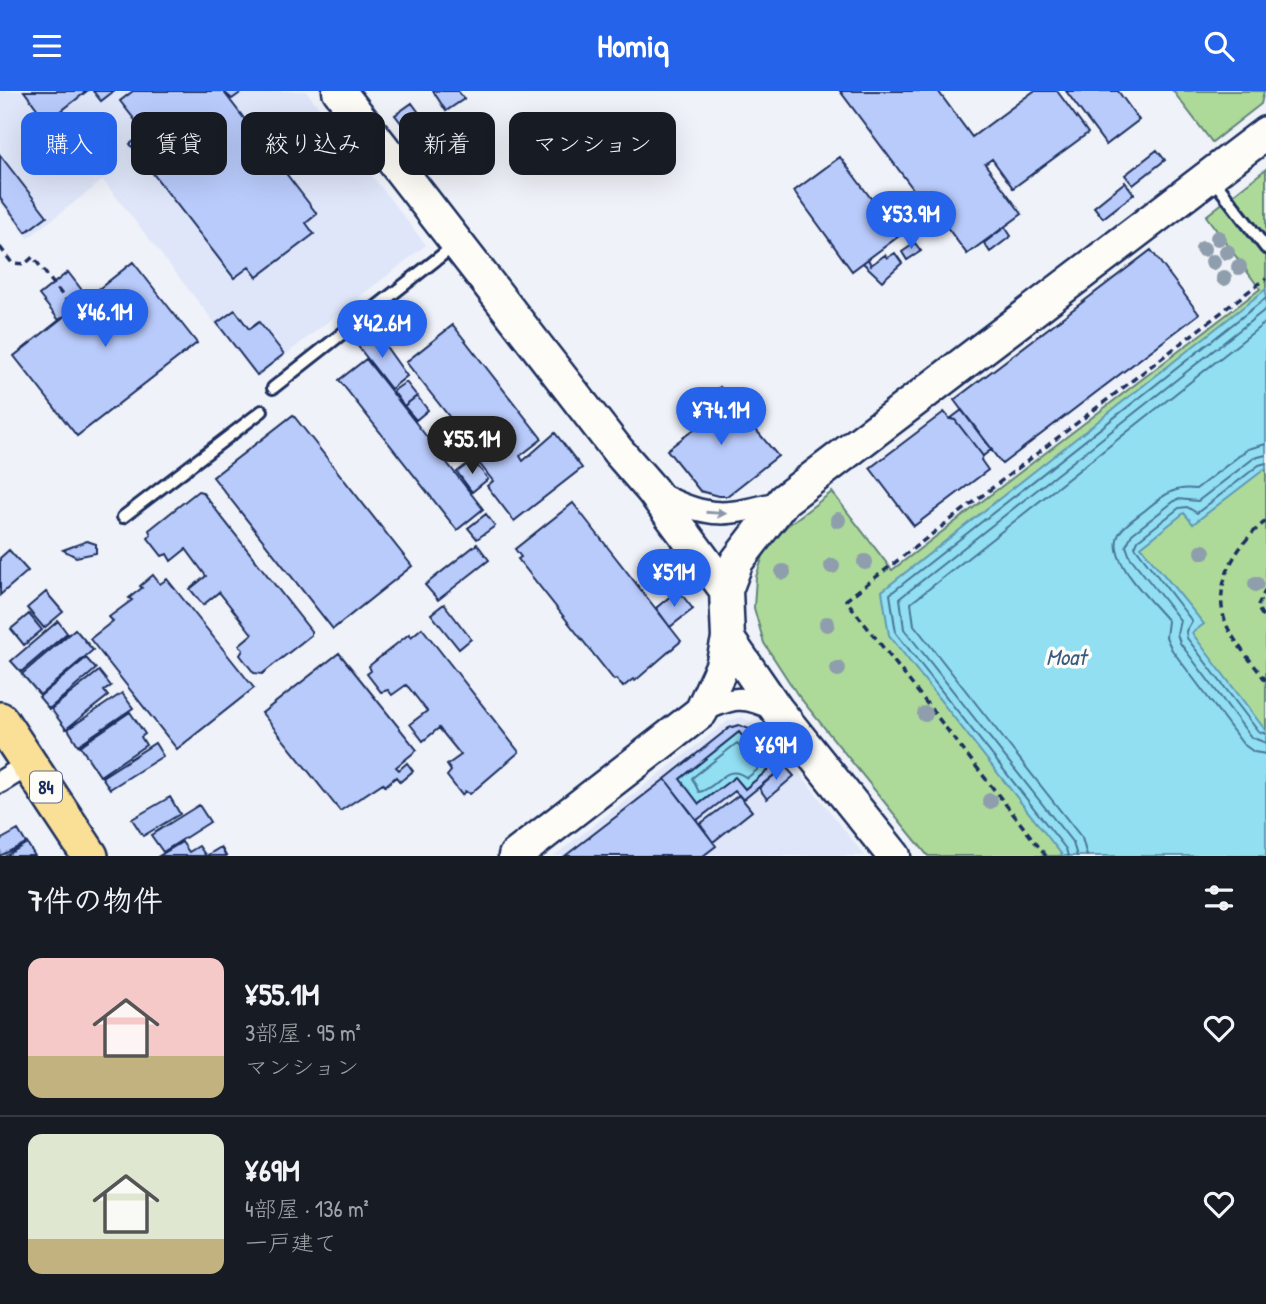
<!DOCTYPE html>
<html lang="ja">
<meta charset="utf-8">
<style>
body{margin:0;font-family:"Patrick Hand","Klee One",sans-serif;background:#20242c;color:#f1f3f6;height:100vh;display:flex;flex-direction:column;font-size:26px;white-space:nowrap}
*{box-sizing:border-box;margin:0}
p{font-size:23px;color:#9ea1a6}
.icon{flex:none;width:38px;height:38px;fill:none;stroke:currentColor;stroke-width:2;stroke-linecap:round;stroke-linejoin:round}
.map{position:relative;height:765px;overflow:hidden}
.side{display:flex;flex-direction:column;background:#171b24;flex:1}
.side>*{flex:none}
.hud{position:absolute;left:21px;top:21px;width:700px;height:63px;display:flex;gap:14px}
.price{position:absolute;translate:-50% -60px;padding:0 16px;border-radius:24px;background:#2563eb;color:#fff;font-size:23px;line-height:46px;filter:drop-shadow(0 2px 4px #0008)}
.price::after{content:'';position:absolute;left:50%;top:42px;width:21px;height:16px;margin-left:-10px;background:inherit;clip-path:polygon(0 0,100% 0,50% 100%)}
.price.selected{background:#222;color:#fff}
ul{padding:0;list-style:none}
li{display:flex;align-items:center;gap:21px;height:175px;padding:0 28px}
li+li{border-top:2px solid #363941}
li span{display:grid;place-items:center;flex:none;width:196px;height:140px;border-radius:14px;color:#555}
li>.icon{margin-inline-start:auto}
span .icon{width:84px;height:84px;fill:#fffc;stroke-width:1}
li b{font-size:30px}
h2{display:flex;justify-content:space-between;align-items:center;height:84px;padding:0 28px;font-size:30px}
.pill{padding:0 24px;border-radius:14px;background:#171b24;box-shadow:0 7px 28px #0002;font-size:24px;line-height:63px}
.pill.selected{background:#2563eb;color:#fff}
header{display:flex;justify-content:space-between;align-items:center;height:91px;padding:0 28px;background:#2563eb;color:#fff;font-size:32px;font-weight:800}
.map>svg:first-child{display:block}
.built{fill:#dfe6f9}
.green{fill:#adda99;stroke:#64847c;stroke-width:2}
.water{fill:#91dff1;stroke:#6299b6;stroke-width:2}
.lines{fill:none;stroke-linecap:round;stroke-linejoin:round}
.shore{stroke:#4a7599;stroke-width:2}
.building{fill:#b9cbfb;stroke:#1b2f5e;stroke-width:2;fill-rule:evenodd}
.lane-casing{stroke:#1b2f5e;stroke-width:16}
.street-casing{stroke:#1b2f5e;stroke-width:26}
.secondary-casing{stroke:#1b2f5e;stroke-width:37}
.primary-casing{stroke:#1b2f5e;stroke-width:40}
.path{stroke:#1b2f5e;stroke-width:3.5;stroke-dasharray:7 5;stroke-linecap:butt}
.lane{stroke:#fdfcf7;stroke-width:10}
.street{stroke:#fdfcf7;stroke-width:21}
.secondary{stroke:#fdfcf7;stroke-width:32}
.primary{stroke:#fadf96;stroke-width:35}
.tree{fill:#8f9eac}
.oneway{fill:#8c96aa}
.labels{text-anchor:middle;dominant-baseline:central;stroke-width:7;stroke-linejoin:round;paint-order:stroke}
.shield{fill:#fdfcf7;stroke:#5f6c8c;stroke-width:2}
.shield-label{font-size:19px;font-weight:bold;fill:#1b2f5e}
.water-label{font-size:23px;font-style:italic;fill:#385b83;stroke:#fdfcf7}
</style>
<header><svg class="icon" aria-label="menu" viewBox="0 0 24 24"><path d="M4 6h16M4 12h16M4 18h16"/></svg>Homiq<svg class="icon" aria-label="search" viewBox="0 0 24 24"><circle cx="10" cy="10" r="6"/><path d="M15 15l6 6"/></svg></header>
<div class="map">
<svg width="1266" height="765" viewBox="0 0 1266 765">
<rect width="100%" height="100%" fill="#eff2f8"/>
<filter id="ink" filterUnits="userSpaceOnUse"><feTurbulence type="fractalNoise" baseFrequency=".0143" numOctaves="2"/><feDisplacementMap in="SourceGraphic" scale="14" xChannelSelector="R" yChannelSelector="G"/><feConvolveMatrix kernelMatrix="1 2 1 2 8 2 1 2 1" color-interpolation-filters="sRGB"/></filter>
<g filter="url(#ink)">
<path class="built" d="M0 0H306L426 154 257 286 103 89 28 147 0 111Z
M742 626 768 642 865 765H554L728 630Z"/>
<path class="green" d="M1173 0H1264L1261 13 1212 51Z
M1266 78V765H928L797 603 764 552 754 517 756 486 765 459 787 435 832 401 892 479 1260 198 1206 125Z"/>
<path class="water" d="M1266 198V377L1193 433 1184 422 1141 456 1204 533 1192 542 1266 640V765H1063L889 544 882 500Z
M739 641 769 678 745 698 735 686 699 713 680 688Z"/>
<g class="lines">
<path class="shore" d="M1266 353 1248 358 1196 398C1175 395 1165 403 1149 416 1140 424 1127 431 1120 441 1103 467 1152 510 1168 530L1166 546 1172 559 1243 653 1254 661 1266 663
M1266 364 1254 367 1198 410 1177 408 1132 443 1126 455 1130 466 1180 529 1177 543 1180 552 1251 646 1266 652
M1266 372 1259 374 1197 422 1187 416 1179 417 1138 449 1135 456 1192 530 1186 540 1187 547 1258 640 1266 643
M737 652 757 675V679L747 687C725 670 719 697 699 701L692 687Z
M1068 765 1066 758 896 542 890 503 1266 207
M1077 765 1073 752 904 538 900 507 1266 218
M1087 765 1082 747 914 534 911 512 1266 231"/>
</g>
<path class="building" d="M24 0H87L47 31Z
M93 0H114L101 10Z
M133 0H223L317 123 306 132 314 143 257 186 249 176 234 187 130 53 145 42 120 10Z
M223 0H243L232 8Z
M433 0H458L464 8 446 20Z
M840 0H938L972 46 1034 0H1057L1088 42 1013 97 992 68 985 73 1022 123 967 163 935 120 931 122Z
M1066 0H1118L1139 29 1106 54Z
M412 12 428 34 411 45 395 24Z
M445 33 463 57 447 69 442 61 439 64 427 47Z
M1157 59 1165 69 1133 94 1125 84Z
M0 64 47 125 26 141 0 107Z
M840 66 899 145 852 180 794 100Z
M1125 91 1134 103 1103 127 1094 116Z
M1005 136 1011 145 990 161 984 152Z
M915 152 921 160 907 169 902 161Z
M1151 159 1199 223 1002 373 954 309Z
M895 162 902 172 882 190 863 172 868 168 871 174 885 164 887 167Z
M133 171 197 252 77 345 14 265Z
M68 181 88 207 59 229 39 204Z
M235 219 249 238 259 231 284 263 257 284 217 232Z
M453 234 542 348 520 365 523 370 555 342 582 377 514 430 487 395 493 390 458 345 462 342 406 271Z
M375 240 407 285 391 298 357 254Z
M366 268 483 418 457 439 339 289Z
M406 291 417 305 404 315 393 300Z
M720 296 778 365 727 405H718L700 400 667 359 697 336 687 322Z
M417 305 428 319 416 329 404 315Z
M962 319 992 358 983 365 955 329 950 328Z
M944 321 950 328 955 329 983 365 981 369 988 379 914 435 870 377Z
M293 324 412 475 333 538 213 386Z
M473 369 488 388 472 401 457 381Z
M198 400 202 401 311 540V544L262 583 254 582 240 564 243 559 239 554 252 543 219 501 203 514 190 498 206 485 186 458 171 470 167 463 162 465 148 447 151 444 149 439Z
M573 412 681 550 635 590 633 588 623 596 616 588 614 589 518 468 521 466 515 458Z
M486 423 495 435 477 448 468 437Z
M87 450 96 453V462L76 466 63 459Z
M477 453 489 469 438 509 425 494Z
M9 459 28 480 0 504V467Z
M153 484 160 493 167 488 254 597 177 658 90 548 113 530 109 526 132 509 129 507 142 497 140 495Z
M678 499 693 518 670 536 656 517Z
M46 501 63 521 44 537 27 517Z
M444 513 471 548 459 558 431 523Z
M29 523 42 539 24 554 11 538Z
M58 530 67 542 21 581 11 570Z
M422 537 519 661 470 703 465 700 462 704 447 685 451 680 447 674 461 664 439 637 423 650 410 633 427 620 409 597 406 594 392 604 388 599 381 601 367 583 371 580 369 575 409 543 411 546Z
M75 538 93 559 40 604 22 583Z
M339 562 417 659 396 676 399 679 407 672 413 680 400 691 396 686 385 695 383 692 340 720 262 622Z
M86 567 96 578 49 618 39 606Z
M99 580 111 595 104 600 108 605 66 638 51 618Z
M122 602 133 617 78 654 68 638Z
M130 621 145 643 141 646 146 654 100 685 80 655Z
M739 634 757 641 785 675 743 709 735 700 697 729 665 688 729 637ZM739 641 769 678 745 698 735 686 699 713 680 688Z
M155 652 163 665 110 698 102 686Z
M785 675 794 685 767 708 759 697Z
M665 688 716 755 703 765H565Z
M739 704 752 720 713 751 700 733Z
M170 706 180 723 143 745 132 728Z
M199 714 210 731 163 761 151 744Z
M18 739 26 752 0 765V749Z
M182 751 189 761 199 755 206 765 221 756 226 765H159Z
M27 752 35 765H6Z"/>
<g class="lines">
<defs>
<path id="lane" d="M1212 87 1266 157
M273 297 456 153
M123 426 262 320"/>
<path id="street" d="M660 403C711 430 730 424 783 410
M701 621C732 606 743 603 775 619
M0 691 31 672"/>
<path id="secondary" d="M339 0 618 360 652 399 726 499
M728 548 777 619 894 765
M515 765 701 621 722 575 728 548 726 499 737 470 784 409 1266 42"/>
<path id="primary" d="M0 629 90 765"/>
</defs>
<use href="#lane" class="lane-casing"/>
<use href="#street" class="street-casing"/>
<use href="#secondary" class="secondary-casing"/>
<use href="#primary" class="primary-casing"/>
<path class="path" d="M0 156 12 172 25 173 33 166 73 218
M1266 430C1236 453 1210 496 1227 535 1236 554 1254 573 1266 590
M1266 498 1257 516 1266 530
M1046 765 846 509 1266 187"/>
<use href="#lane" class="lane"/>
<use href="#street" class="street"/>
<use href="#secondary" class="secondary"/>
<use href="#primary" class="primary"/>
</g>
<g class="tree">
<circle cx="1218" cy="147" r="8"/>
<circle cx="1203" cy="158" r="8"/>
<circle cx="1227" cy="161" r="8"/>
<circle cx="1213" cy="171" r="8"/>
<circle cx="1239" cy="176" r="8"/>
<circle cx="1224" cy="187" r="8"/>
<circle cx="838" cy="429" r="8"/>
<circle cx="1203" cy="461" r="8"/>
<circle cx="865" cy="471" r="8"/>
<circle cx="832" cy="475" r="8"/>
<circle cx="783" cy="481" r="8"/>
<circle cx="1256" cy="493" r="8"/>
<circle cx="827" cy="533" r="8"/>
<circle cx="838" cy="578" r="8"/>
<circle cx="925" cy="623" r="8"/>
<circle cx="990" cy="710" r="8"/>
</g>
<defs><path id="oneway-solid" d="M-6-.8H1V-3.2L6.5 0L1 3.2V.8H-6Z" transform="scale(1.75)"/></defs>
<use class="oneway" href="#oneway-solid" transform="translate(716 422) rotate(4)"/>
</g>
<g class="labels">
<rect class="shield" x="30" y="680.5" width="32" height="31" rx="5"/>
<g class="shield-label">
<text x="46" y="696">84</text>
</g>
<g class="water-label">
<text x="1066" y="565">Moat</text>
</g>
</g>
</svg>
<b class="price" style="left:911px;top:160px">¥53.9M</b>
<b class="price" style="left:105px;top:258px">¥46.1M</b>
<b class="price" style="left:382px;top:269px">¥42.6M</b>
<b class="price" style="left:721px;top:356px">¥74.1M</b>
<b class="price selected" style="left:472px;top:385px">¥55.1M</b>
<b class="price" style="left:674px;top:518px">¥51M</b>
<b class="price" style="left:776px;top:691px">¥69M</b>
<div class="hud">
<a class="pill selected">購入</a>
<a class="pill">賃貸</a>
<a class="pill">絞り込み</a>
<a class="pill">新着</a>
<a class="pill">マンション</a>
</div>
</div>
<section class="side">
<h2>7件の物件<svg class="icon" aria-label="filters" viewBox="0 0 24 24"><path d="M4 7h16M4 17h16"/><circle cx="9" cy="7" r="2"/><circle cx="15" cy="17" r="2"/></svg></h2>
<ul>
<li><span style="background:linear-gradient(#f6c9c9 70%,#c2b280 0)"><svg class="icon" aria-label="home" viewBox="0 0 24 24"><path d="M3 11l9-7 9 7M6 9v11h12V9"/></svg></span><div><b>¥55.1M</b><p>3部屋 · 95 m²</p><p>マンション</p></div><svg class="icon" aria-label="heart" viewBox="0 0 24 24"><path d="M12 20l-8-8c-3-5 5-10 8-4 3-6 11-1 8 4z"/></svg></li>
<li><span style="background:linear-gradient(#dfe7d0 75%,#c2b280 0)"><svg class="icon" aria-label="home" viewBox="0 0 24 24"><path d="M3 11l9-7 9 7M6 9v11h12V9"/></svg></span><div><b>¥69M</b><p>4部屋 · 136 m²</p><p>一戸建て</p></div><svg class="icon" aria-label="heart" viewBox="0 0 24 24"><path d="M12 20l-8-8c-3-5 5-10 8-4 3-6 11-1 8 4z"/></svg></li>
</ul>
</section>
